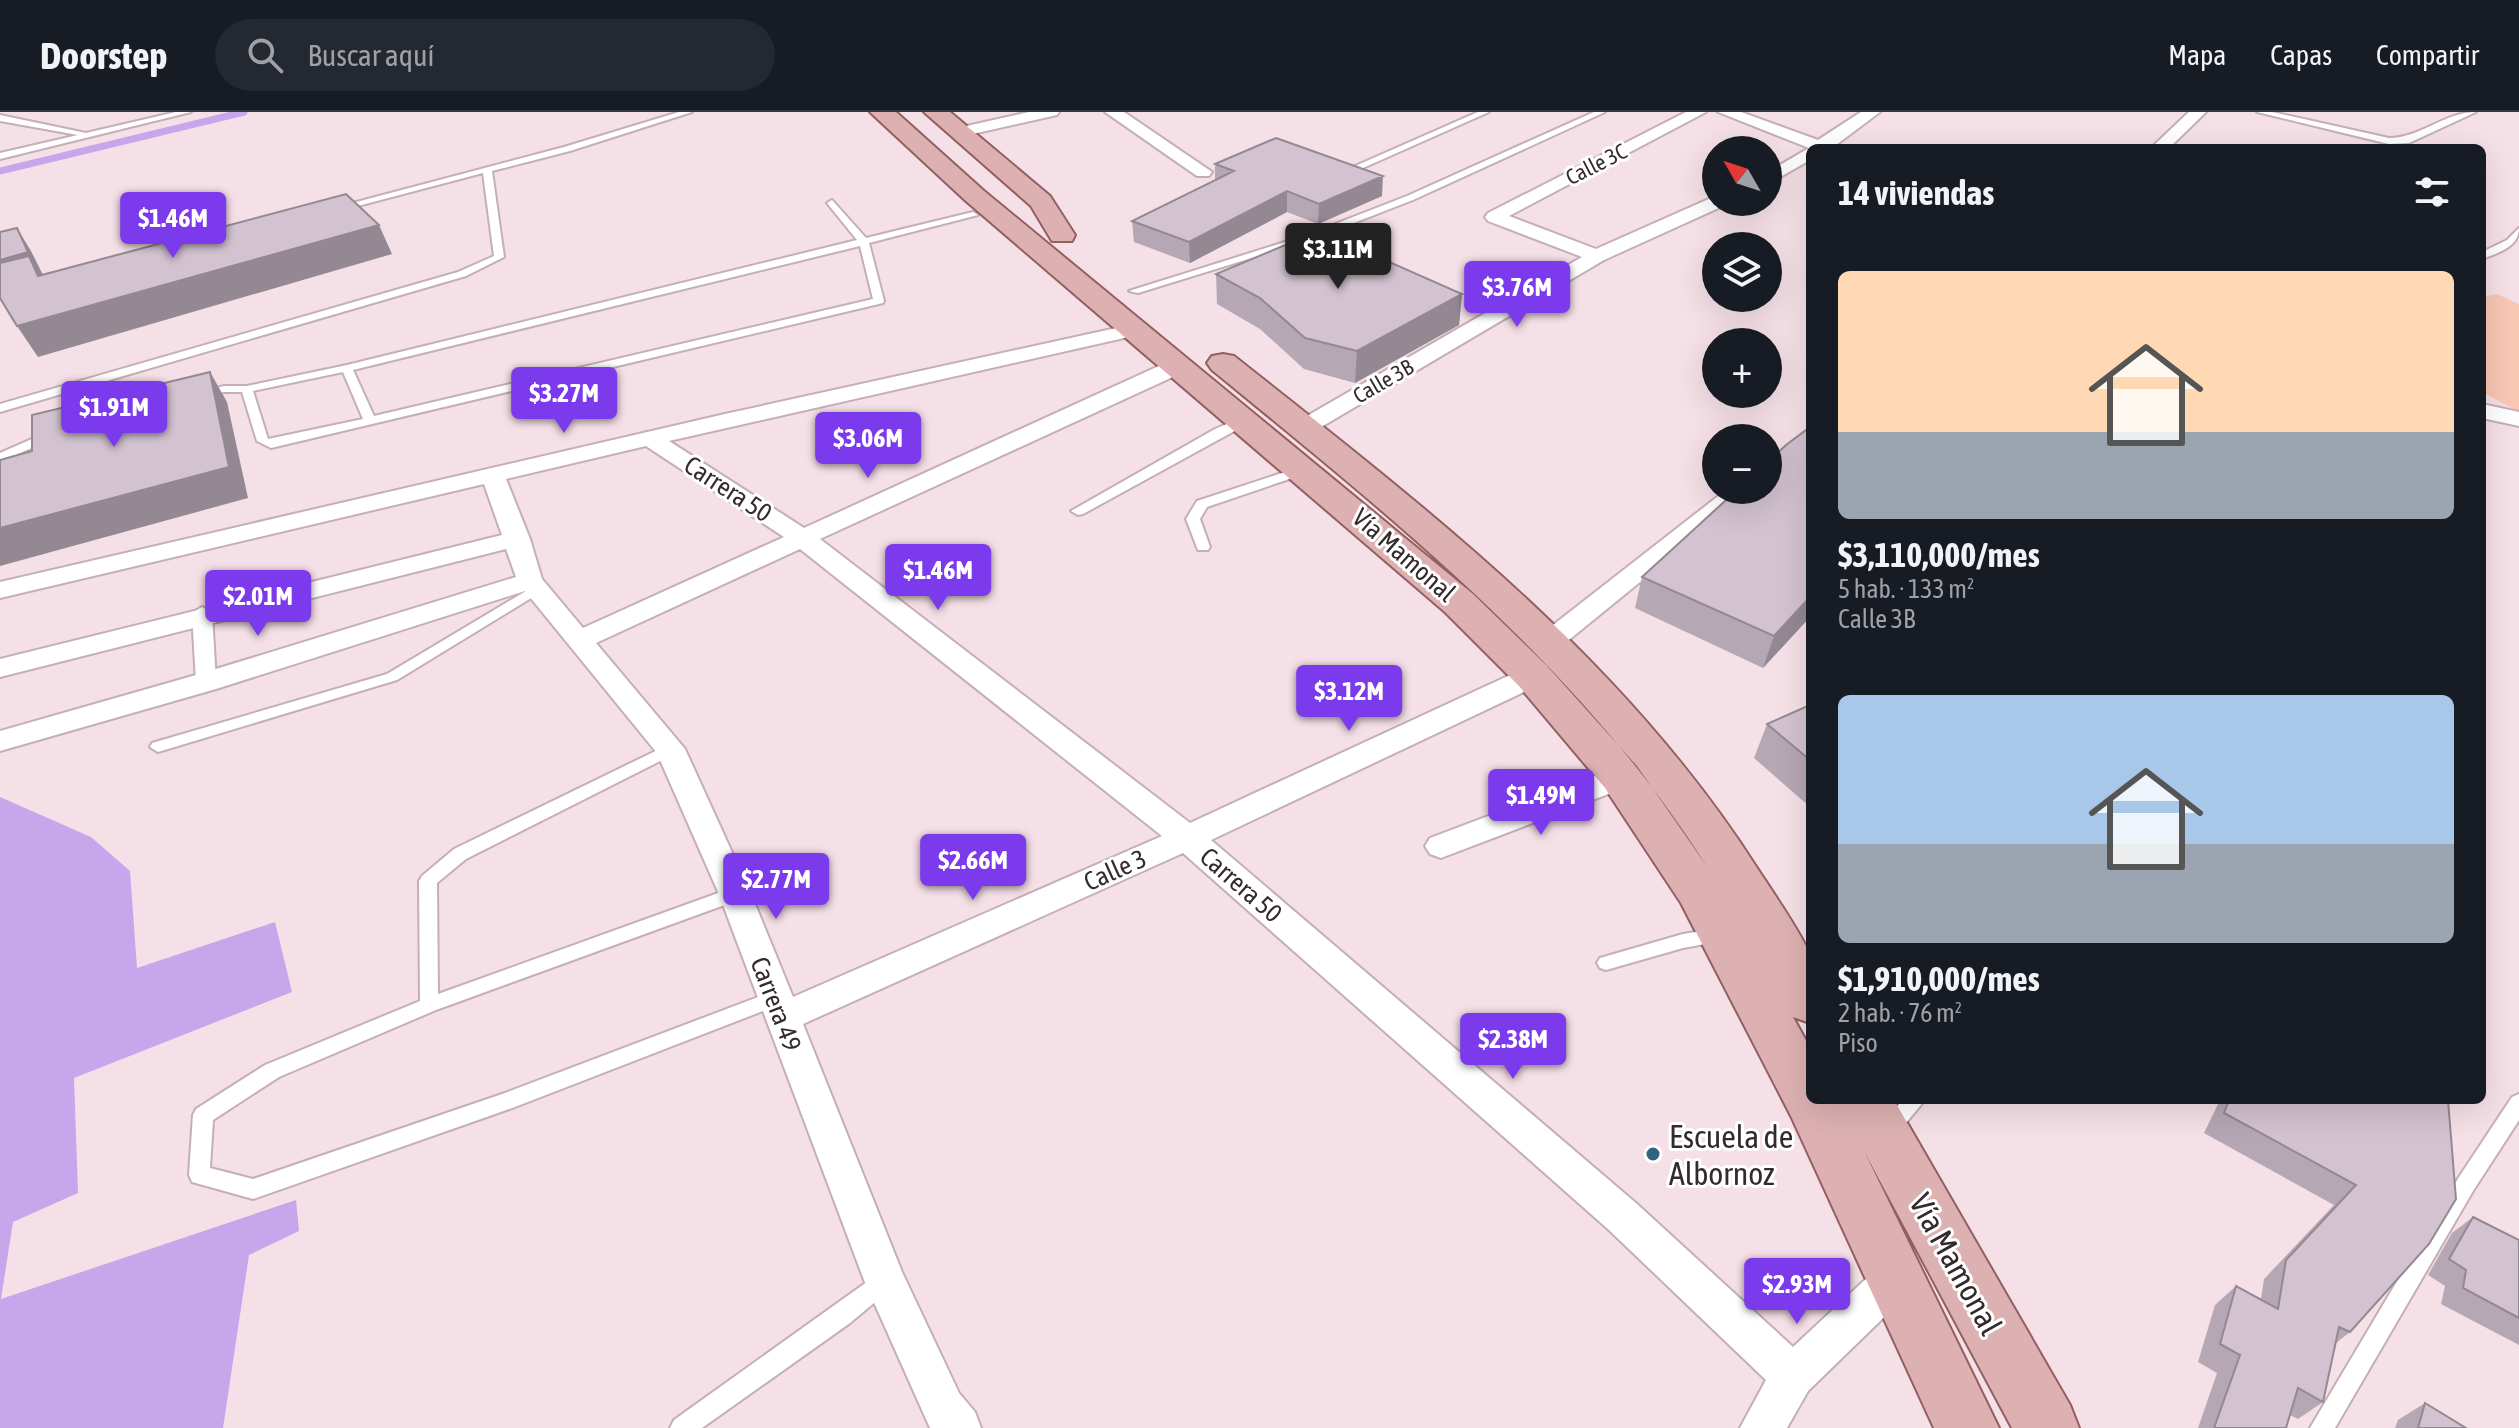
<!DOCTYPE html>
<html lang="es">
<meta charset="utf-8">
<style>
body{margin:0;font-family:"Asap Condensed",sans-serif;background:#242831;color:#f1f3f6;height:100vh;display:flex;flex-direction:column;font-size:30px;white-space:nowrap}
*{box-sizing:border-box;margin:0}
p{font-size:26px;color:#9ea1a6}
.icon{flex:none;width:44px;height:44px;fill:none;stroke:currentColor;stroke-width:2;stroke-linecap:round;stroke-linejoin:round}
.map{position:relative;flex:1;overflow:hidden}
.side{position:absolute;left:1806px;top:32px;width:680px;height:960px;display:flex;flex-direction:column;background:#171b24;border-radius:12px;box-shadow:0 8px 32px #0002}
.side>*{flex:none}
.needle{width:52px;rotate:309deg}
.buttons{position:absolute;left:1702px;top:24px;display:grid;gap:16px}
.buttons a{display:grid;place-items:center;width:80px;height:80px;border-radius:50%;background:#171b24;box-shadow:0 8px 32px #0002;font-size:40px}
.price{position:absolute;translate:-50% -68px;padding:0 18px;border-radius:8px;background:#7c3aed;color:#fff;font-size:26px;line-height:52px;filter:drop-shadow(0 2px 4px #0008)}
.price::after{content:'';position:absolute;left:50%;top:48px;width:24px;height:18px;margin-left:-12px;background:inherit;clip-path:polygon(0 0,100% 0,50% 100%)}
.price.current{background:#222;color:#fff}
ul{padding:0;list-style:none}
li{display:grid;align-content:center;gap:16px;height:424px;padding:0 32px}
li span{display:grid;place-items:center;height:248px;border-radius:12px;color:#555}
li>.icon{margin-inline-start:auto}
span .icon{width:144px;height:144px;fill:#fffc;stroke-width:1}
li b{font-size:34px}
h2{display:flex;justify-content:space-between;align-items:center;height:96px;padding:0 32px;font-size:34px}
header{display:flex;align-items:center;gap:48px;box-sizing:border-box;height:112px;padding:0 40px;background:#171b24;border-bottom:2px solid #363941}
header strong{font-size:38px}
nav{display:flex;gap:44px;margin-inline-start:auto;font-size:28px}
.search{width:560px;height:72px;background:#242831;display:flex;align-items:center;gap:20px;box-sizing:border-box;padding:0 28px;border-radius:44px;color:#9ea1a6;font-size:30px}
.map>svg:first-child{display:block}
.green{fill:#f9c7b4}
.water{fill:#c9a5ec}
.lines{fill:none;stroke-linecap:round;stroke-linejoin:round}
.stream{stroke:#c9a5ec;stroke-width:7}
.service-casing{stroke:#c5afb7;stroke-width:4}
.pedestrian-casing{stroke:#c5afb7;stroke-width:4}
.minor-casing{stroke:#c5afb7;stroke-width:4}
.primary-casing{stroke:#936062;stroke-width:4}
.service{fill:#fff;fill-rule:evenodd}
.pedestrian{fill:#fff;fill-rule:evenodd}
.minor{fill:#fff;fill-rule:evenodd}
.primary{fill:#ddb1b2;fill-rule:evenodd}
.wall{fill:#b5a7b3}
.shaded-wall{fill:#948892}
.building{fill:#d3c2d0;stroke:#948892;stroke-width:2}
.poi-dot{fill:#2f637f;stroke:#fff;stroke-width:3}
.labels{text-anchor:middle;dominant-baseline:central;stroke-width:6;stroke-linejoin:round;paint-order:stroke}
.far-street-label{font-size:22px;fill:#332a2d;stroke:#fff}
.street-label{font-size:26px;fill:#332a2d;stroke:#fff}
.near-poi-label{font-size:32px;fill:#332a2d;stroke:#fff;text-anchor:start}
.near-street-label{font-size:32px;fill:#332a2d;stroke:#fff}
</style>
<header>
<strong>Doorstep</strong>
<div class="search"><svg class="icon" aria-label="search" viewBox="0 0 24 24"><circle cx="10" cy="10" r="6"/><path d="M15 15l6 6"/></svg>Buscar aquí</div>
<nav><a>Mapa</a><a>Capas</a><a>Compartir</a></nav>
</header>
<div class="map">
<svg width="2519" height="1316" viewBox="0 0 2519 1316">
<rect width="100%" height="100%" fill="#f6e0e7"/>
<path class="green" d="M2497 182 2519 192V300L2482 280V185Z"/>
<path class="water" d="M0 685 91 725 130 759 137 856 275 810 292 880 74 966 78 1081 13 1110 1 1187 296 1088 299 1119 249 1143 223 1316H0Z"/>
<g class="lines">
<path class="stream" d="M0 59 244 0"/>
<defs>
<path id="service" d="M176 0H191L0 47V41L78 23 0 9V3L86 21Z
M679 0H692L570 39 492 59 504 145 466 164 0 300V292L458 160 494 144 483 61 335 100 330 97 564 35Z
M1478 0H1489L1345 64 1337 62Z
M1594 0H1605L1413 88 1310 128 1138 181 1129 179 1304 124 1407 84Z
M2257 0H2272L2389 26C2420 26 2445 0 2476 0L2409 31 2389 32Z
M832 88 866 126 973 100 978 103 869 131 884 189 883 191 271 336 257 329 242 280H224L200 285 194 282 224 274H247L347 253 857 128 827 91ZM860 134 873 187 374 304 353 258ZM343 260 363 307 268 327 253 279Z
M2519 116C2519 135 2498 141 2482 147V140L2507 128Z
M1245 304 1251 308 1249 311 1083 402 1078 403 1071 399 1215 317Z
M50 319 56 323 54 326 0 350V341Z
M1303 354 1307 355V361L1207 395 1200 407 1210 435 1208 438H1198L1186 407 1197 389Z
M536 473 541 474 543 477 541 480 397 568 158 640 150 635 152 631 387 562Z
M670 632 676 633 678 637 676 641 466 747 437 771 438 882 735 775 741 777 744 782 741 787 436 898 279 965 213 1008 210 1056 253 1067 505 981 774 879 781 882 783 887 781 892 515 995 253 1087 192 1070 189 1063 193 1003 196 997 265 953 420 889 419 769 422 764 454 737Z
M1721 816 1727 818 1730 823 1727 828 1683 836 1606 858 1600 856 1597 851 1600 846 1683 822Z
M2519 982V1008L2473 1079 2335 1316H2310L2459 1065 2512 985Z
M1902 988H1925L1895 1024 1888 1027 1881 1024 1878 1018Z
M885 1157 893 1161 896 1168 893 1175 850 1211 702 1316H670L674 1308Z"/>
<path id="pedestrian" d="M202 495 212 501 216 570 206 577 196 570 192 501Z"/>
<path id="minor" d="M1029 0H1059L1057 3 959 25 951 20 953 17Z
M1105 0H1124L1212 60 1209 64H1197Z
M1686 0H1706L1509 104 1596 137 1711 86 1716 85V90H1726L1723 94 1604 148 1311 321H1295L1292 316 1295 311 1582 145 1488 109 1485 105 1488 101Z
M1718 0H1741L1818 28 1861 0H1880L1832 36H1810V48L1768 72V60L1809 36Z
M2189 0H2206L2169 36H2151Z
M1139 211 1149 217 1146 221 669 329 804 416 1172 248H1188L1191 253 1188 258 820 427 1190 711 1523 557 1533 555 1543 557 1547 564 1543 571 1211 728 1637 1092 1793 1235 1883 1151 1897 1145 1911 1151 1917 1165 1911 1179 1808 1279 1787 1316H1740L1766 1268 1609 1118 1183 741 803 912 902 1160 959 1281 975 1300 981 1316H930L864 1168 719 782 657 641 525 479 216 577 0 639V619L196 563 516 465 506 437 0 565V547L502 423 484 372 0 486V470L725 302ZM646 334 784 425 583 516 542 467 530 427 506 367ZM800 437 1162 724 793 885 751 782 685 637 596 531Z
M2482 292 2519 300V314L2482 306Z
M1726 378H1753L1559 536 1549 539 1539 536 1535 530 1539 524Z
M1621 654 1632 657 1636 665 1632 673 1441 746 1430 742 1425 734 1430 726Z"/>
<path id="primary" d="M870 0H896L984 79 1473 482 1547 554 1637 654 1708 756C1580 554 1395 408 1212 258L1207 251 1212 244 1223 242 1234 244C1427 397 1623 546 1757 756 1768 773 1806 828 1810 844 1815 864 1810 891 1810 911L1793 905 1810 936V988H1894L2070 1293 2079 1316H2012L1864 1039 1999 1316H1934L1791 1004 1681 791 1605 676 1519 574 1445 500 966 89Z
M924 0H950L1050 84 1075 123 1072 129H1052L1031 94Z"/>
</defs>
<use href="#service" class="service-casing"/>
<use href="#pedestrian" class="pedestrian-casing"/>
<use href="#minor" class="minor-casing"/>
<use href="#primary" class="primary-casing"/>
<use href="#service" class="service"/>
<use href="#pedestrian" class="pedestrian"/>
<use href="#minor" class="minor"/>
<use href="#primary" class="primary"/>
</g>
<path class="wall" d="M1215 52 1382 84 1318 112 1287 100 1190 151 1134 130 1132 109 1215 69Z
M1216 162 1462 182 1459 213 1355 271 1304 257 1260 217 1217 192Z
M1642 465 1810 505 1763 556 1635 496Z
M1810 593V695L1754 646 1767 612Z
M2220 988H2448L2350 1220 2336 1231 2323 1290 2298 1307 2290 1303 2286 1316H2198L2217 1261 2198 1250 2215 1193 2236 1174 2261 1187 2264 1167 2334 1093 2204 1021Z
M2473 1105 2519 1128V1233L2441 1192 2445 1174 2428 1163 2452 1121Z
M2425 1291 2466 1316H2395L2398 1308Z"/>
<path class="shaded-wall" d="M1383 64 1382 84 1318 112 1319 92Z
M1287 79V100L1190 151 1189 130Z
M379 113 392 142 38 245 17 214Z
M17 116 31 139 43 163 0 176V148Z
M1462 182 1459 213 1355 271 1357 239Z
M210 260 227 290 248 386 0 454V416Z
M1810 485V505L1763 556 1774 524Z"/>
<path class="building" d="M1276 26 1383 64 1319 92 1287 79 1189 130 1132 109 1234 59 1215 52Z
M346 82 379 113 17 214 0 186V151L29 144 38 164Z
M17 116 28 140 0 148V120Z
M1319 119 1462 182 1357 239 1305 226 1260 186 1216 162Z
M210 260 229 355 0 416V348L32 339V303Z
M1810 315V485L1774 524 1642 465 1737 378H1768V350L1786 333Z
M1810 593V648L1767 612Z
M2229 988H2448L2456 1087 2429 1132 2350 1220 2339 1215 2323 1290 2298 1276 2286 1316H2214L2240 1243 2220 1232 2236 1174 2278 1197 2286 1148 2356 1073 2224 1001Z
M2473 1105 2519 1128V1206L2463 1176 2466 1158 2449 1147Z
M2425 1291 2466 1316H2418Z"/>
<circle class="poi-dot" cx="1653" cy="1042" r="8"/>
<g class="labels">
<g class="far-street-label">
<text transform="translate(1596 52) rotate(-27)">Calle 3C</text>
<text transform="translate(1383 269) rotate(-30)">Calle 3B</text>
</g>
<g class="street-label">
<text transform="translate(728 377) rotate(33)">Carrera 50</text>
<text transform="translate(1404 443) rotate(41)">Vía Mamonal</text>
<text transform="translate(1115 758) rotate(-24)">Calle 3</text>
<text transform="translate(1241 773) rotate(41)">Carrera 50</text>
<text transform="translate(776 892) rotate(69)">Carrera 49</text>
</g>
<g class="near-poi-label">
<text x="1669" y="1024">Escuela de<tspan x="1669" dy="37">Albornoz</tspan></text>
</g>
<g class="near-street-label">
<text transform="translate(1956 1152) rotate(61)">Vía Mamonal</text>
</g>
</g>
</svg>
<div class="buttons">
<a><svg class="needle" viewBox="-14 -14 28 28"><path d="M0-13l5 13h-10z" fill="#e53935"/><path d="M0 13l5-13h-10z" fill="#9ea1a6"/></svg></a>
<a><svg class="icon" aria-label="layers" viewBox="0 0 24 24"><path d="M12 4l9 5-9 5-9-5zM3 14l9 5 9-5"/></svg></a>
<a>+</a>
<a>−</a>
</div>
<b class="price" style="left:173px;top:148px">$1.46M</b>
<b class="price current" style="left:1338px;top:179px">$3.11M</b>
<b class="price" style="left:1517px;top:217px">$3.76M</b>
<b class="price" style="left:564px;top:323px">$3.27M</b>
<b class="price" style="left:114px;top:337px">$1.91M</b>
<b class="price" style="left:868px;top:368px">$3.06M</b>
<b class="price" style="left:938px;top:500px">$1.46M</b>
<b class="price" style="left:258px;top:526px">$2.01M</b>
<b class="price" style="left:1349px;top:621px">$3.12M</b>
<b class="price" style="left:1541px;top:725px">$1.49M</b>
<b class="price" style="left:973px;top:790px">$2.66M</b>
<b class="price" style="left:776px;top:809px">$2.77M</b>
<b class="price" style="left:1513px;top:969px">$2.38M</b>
<b class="price" style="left:1797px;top:1214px">$2.93M</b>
<section class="side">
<h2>14 viviendas<svg class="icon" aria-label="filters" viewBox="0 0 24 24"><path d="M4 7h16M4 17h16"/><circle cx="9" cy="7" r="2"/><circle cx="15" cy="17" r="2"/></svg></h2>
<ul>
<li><span style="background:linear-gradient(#ffd9b3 65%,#9aa5b1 0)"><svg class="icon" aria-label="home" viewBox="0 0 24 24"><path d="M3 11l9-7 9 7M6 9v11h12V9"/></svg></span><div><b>$3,110,000/mes</b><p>5 hab. · 133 m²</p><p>Calle 3B</p></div></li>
<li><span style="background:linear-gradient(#a9c7e8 60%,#9aa5b1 0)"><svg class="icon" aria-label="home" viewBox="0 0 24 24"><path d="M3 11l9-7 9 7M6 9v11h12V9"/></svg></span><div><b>$1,910,000/mes</b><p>2 hab. · 76 m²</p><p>Piso</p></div></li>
</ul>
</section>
</div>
